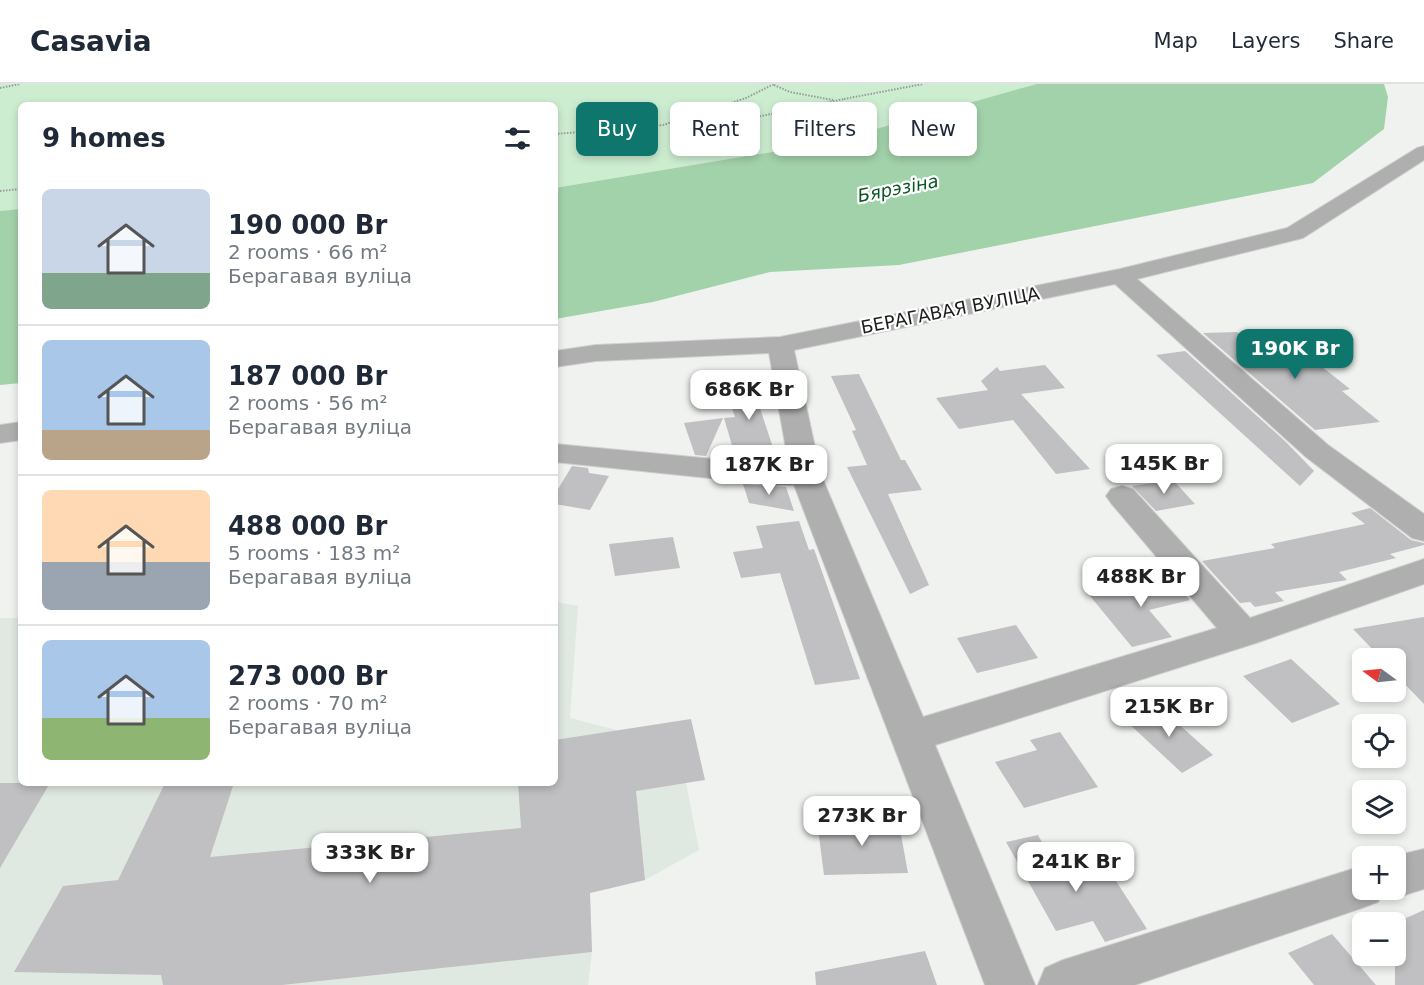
<!DOCTYPE html>
<meta charset="utf-8">
<style>
body{margin:0;font-family:"DejaVu Sans",sans-serif;background:#f2f2f3;color:#1f2937;height:100vh;display:flex;flex-direction:column;font-size:22px;white-space:nowrap}
*{box-sizing:border-box;margin:0}
p{font-size:20px;color:#747a83}
.icon{flex:none;width:33px;height:33px;fill:none;stroke:currentColor;stroke-width:2;stroke-linecap:round;stroke-linejoin:round}
.map{position:relative;flex:1;overflow:hidden}
.sheet{position:absolute;left:18px;top:18px;width:540px;height:684px;display:flex;flex-direction:column;background:#fff;border-radius:9px;box-shadow:0 3px 9px #0003}
.sheet>*{flex:none}
.top-card{position:absolute;left:576px;top:18px;width:570px;height:54px;display:flex;gap:12px}
.needle{width:39px;rotate:285deg}
.controls{position:absolute;left:1352px;top:564px;display:grid;gap:12px}
.controls a{display:grid;place-items:center;width:54px;height:54px;border-radius:9px;background:#fff;box-shadow:0 3px 9px #0003;font-size:30px}
.price{position:absolute;translate:-50% -51px;padding:0 14px;border-radius:12px;background:#fff;color:#222;font-size:20px;line-height:39px;filter:drop-shadow(0 2px 3px #0008)}
.price::after{content:'';position:absolute;left:50%;top:36px;width:18px;height:14px;margin-left:-9px;background:inherit;clip-path:polygon(0 0,100% 0,50% 100%)}
.price.on{background:#0f766e;color:#fff}
ul{padding:0;list-style:none}
li{display:flex;align-items:center;gap:18px;height:150px;padding:0 24px}
li+li{border-top:2px solid #e0e1e3}
li span{display:grid;place-items:center;flex:none;width:168px;height:120px;border-radius:9px;color:#555}
li>.icon{margin-inline-start:auto}
span .icon{width:72px;height:72px;fill:#fffc;stroke-width:1}
li b{font-size:26px}
h2{display:flex;justify-content:space-between;align-items:center;height:72px;padding:0 24px;font-size:26px}
.tag{padding:0 21px;border-radius:9px;background:#fff;box-shadow:0 3px 9px #0003;font-size:21px;line-height:54px}
.tag.on{background:#0f766e;color:#fff}
header{display:flex;align-items:center;gap:36px;box-sizing:border-box;height:84px;padding:0 30px;background:#fff;border-bottom:2px solid #e0e1e3}
header strong{font-size:28px}
nav{display:flex;gap:33px;margin-inline-start:auto;font-size:21px}
.map>svg:first-child{display:block}
.built{fill:#e0e9e1}
.green{fill:#cdedd1}
.water{fill:#a2d2aa}
.building{fill:#c0bfc1}
.lines{fill:none;stroke-linecap:round;stroke-linejoin:round}
.street-casing{stroke:#cdd0cd;stroke-width:2}
.path{stroke:#999b99;stroke-width:2;stroke-dasharray:1.5 1.5;stroke-linecap:butt}
.street{fill:#aeafae;fill-rule:evenodd}
.labels{text-anchor:middle;dominant-baseline:central;stroke-width:4.5;stroke-linejoin:round;paint-order:stroke}
.far-water-label{font-size:18px;font-style:italic;fill:#0a5524;stroke:#fff}
.far-street-label{font-size:18px;fill:#1d1e1d;stroke:#fff}
</style>
<header>
<strong>Casavia</strong>
<nav><a>Map</a><a>Layers</a><a>Share</a></nav>
</header>
<div class="map">
<svg width="1424" height="901" viewBox="0 0 1424 901">
<rect width="100%" height="100%" fill="#eff2ef"/>
<path class="built" d="M555 518 578 522 570 634 679 662 699 766 645 796 590 809 592 868 588 901H0V534H21V699H555Z"/>
<path class="green" d="M0 0H1052L827 64 555 105V21H21V133L0 135Z"/>
<path class="water" d="M1037 0H1384L1388 13 1384 45 1313 99 899 181 770 188 653 218 555 235V104L826 59Z
M21 125V299L0 301V127Z"/>
<path class="building" d="M1237 248 1247 257 1283 252 1350 305 1342 307 1380 338 1315 346 1203 249Z
M1185 267 1286 358 1314 387 1300 402 1156 271Z
M1045 281 1065 304 1021 310 1090 385 1056 390 1013 336 959 345 936 314 988 306 981 297 997 283 1000 287Z
M859 290 901 376H905L922 406 888 410 929 501 910 510 847 383 867 381 852 347 856 346 831 292Z
M761 294 771 320 759 321 778 379 736 375 724 334 735 333 723 298Z
M723 334 706 372 695 371 684 339Z
M572 382 588 384 589 389 609 392 590 426 555 420V410Z
M1173 396 1195 420 1156 427 1132 402Z
M743 400 786 403 794 427 749 419Z
M1370 424 1411 456 1424 459V461L1390 470 1396 474 1339 488 1347 496 1275 508 1284 517 1255 523 1250 518 1240 519 1202 477 1275 464 1271 460 1365 440 1351 429Z
M799 437 809 466 814 465 860 595 815 601 780 489 741 494 733 468 763 464 756 442Z
M673 453 680 484 615 492 609 460Z
M1168 489 1190 516 1149 526 1172 553 1132 563 1090 512 1130 502 1127 499Z
M1424 533V620L1395 590V574H1381L1353 545Z
M1016 541 1038 574 977 589 957 554Z
M1291 575 1340 620 1292 639 1243 592Z
M1155 619 1213 671 1182 689 1125 636Z
M691 635 705 696 636 707 645 796 590 809 592 868 282 901H163L161 891 14 888 63 802 118 796 165 699H234L210 773 521 744 518 699H555V656Z
M1060 648 1098 703 1024 724 995 678 1037 666 1030 656Z
M0 699H50L0 784Z
M898 734 908 789 824 791 817 737Z
M1038 751 1061 793 1105 780 1147 845 1105 858 1093 837 1056 847 1006 758Z
M1424 826V901H1395V839Z
M1332 850 1376 901H1314L1288 869Z
M925 867 937 901H816L815 888Z"/>
<g class="lines">
<defs>
<path id="street" d="M1424 62V76L1303 154 1137 195 1328 361 1424 430V457L1412 454 1306 373 1115 200 794 266 821 391 923 633 1217 544 1111 419 1106 412 1111 405 1122 402 1133 405 1250 534 1424 475V500L1256 559 935 661 1035 901H985L794 401H775L555 378V360L789 382 769 269 596 277 555 283V267L596 261 780 253 1120 185 1287 144 1417 64Z
M21 338V356L0 359V341Z
M1424 765V805L1395 814 1382 809 1378 818 1362 824 1135 901H1038L1045 884 1063 876 1362 782V806H1395L1394 772Z"/>
</defs>
<use href="#street" class="street-casing"/>
<path class="path" d="M774 1 790 8 833 16
M0 4 20 0
M844 15 923 0
M679 37H737L844 15
M555 50 663 41 746 14 774 0
M0 107 21 105"/>
<use href="#street" class="street"/>
</g>
<g class="labels">
<g class="far-water-label">
<text transform="translate(898 104) rotate(-11)">Бярэзіна</text>
</g>
<g class="far-street-label">
<text transform="translate(950 226) rotate(-11)">БЕРАГАВАЯ ВУЛІЦА</text>
</g>
</g>
</svg>
<div class="controls">
<a><svg class="needle" viewBox="-14 -14 28 28"><path d="M0-13l5 13h-10z" fill="#e53935"/><path d="M0 13l5-13h-10z" fill="#747a83"/></svg></a>
<a><svg class="icon" aria-label="locate" viewBox="0 0 24 24"><circle cx="12" cy="12" r="6"/><path d="M12 2v4M12 18v4M2 12h4M18 12h4"/></svg></a>
<a><svg class="icon" aria-label="layers" viewBox="0 0 24 24"><path d="M12 4l9 5-9 5-9-5zM3 14l9 5 9-5"/></svg></a>
<a>+</a>
<a>−</a>
</div>
<b class="price on" style="left:1295px;top:296px">190K Br</b>
<b class="price" style="left:749px;top:337px">686K Br</b>
<b class="price" style="left:1164px;top:411px">145K Br</b>
<b class="price" style="left:769px;top:412px">187K Br</b>
<b class="price" style="left:1141px;top:524px">488K Br</b>
<b class="price" style="left:1169px;top:654px">215K Br</b>
<b class="price" style="left:862px;top:763px">273K Br</b>
<b class="price" style="left:370px;top:800px">333K Br</b>
<b class="price" style="left:1076px;top:809px">241K Br</b>
<div class="top-card">
<a class="tag on">Buy</a>
<a class="tag">Rent</a>
<a class="tag">Filters</a>
<a class="tag">New</a>
</div>
<section class="sheet">
<h2>9 homes<svg class="icon" aria-label="filters" viewBox="0 0 24 24"><path d="M4 7h16M4 17h16"/><circle cx="9" cy="7" r="2"/><circle cx="15" cy="17" r="2"/></svg></h2>
<ul>
<li><span style="background:linear-gradient(#c9d6e8 70%,#7fa58c 0)"><svg class="icon" aria-label="home" viewBox="0 0 24 24"><path d="M3 11l9-7 9 7M6 9v11h12V9"/></svg></span><div><b>190 000 Br</b><p>2 rooms · 66 m²</p><p>Берагавая вуліца</p></div></li>
<li><span style="background:linear-gradient(#a9c7e8 75%,#b9a48a 0)"><svg class="icon" aria-label="home" viewBox="0 0 24 24"><path d="M3 11l9-7 9 7M6 9v11h12V9"/></svg></span><div><b>187 000 Br</b><p>2 rooms · 56 m²</p><p>Берагавая вуліца</p></div></li>
<li><span style="background:linear-gradient(#ffd9b3 60%,#9aa5b1 0)"><svg class="icon" aria-label="home" viewBox="0 0 24 24"><path d="M3 11l9-7 9 7M6 9v11h12V9"/></svg></span><div><b>488 000 Br</b><p>5 rooms · 183 m²</p><p>Берагавая вуліца</p></div></li>
<li><span style="background:linear-gradient(#a9c7e8 65%,#8fb573 0)"><svg class="icon" aria-label="home" viewBox="0 0 24 24"><path d="M3 11l9-7 9 7M6 9v11h12V9"/></svg></span><div><b>273 000 Br</b><p>2 rooms · 70 m²</p><p>Берагавая вуліца</p></div></li>
</ul>
</section>
</div>
